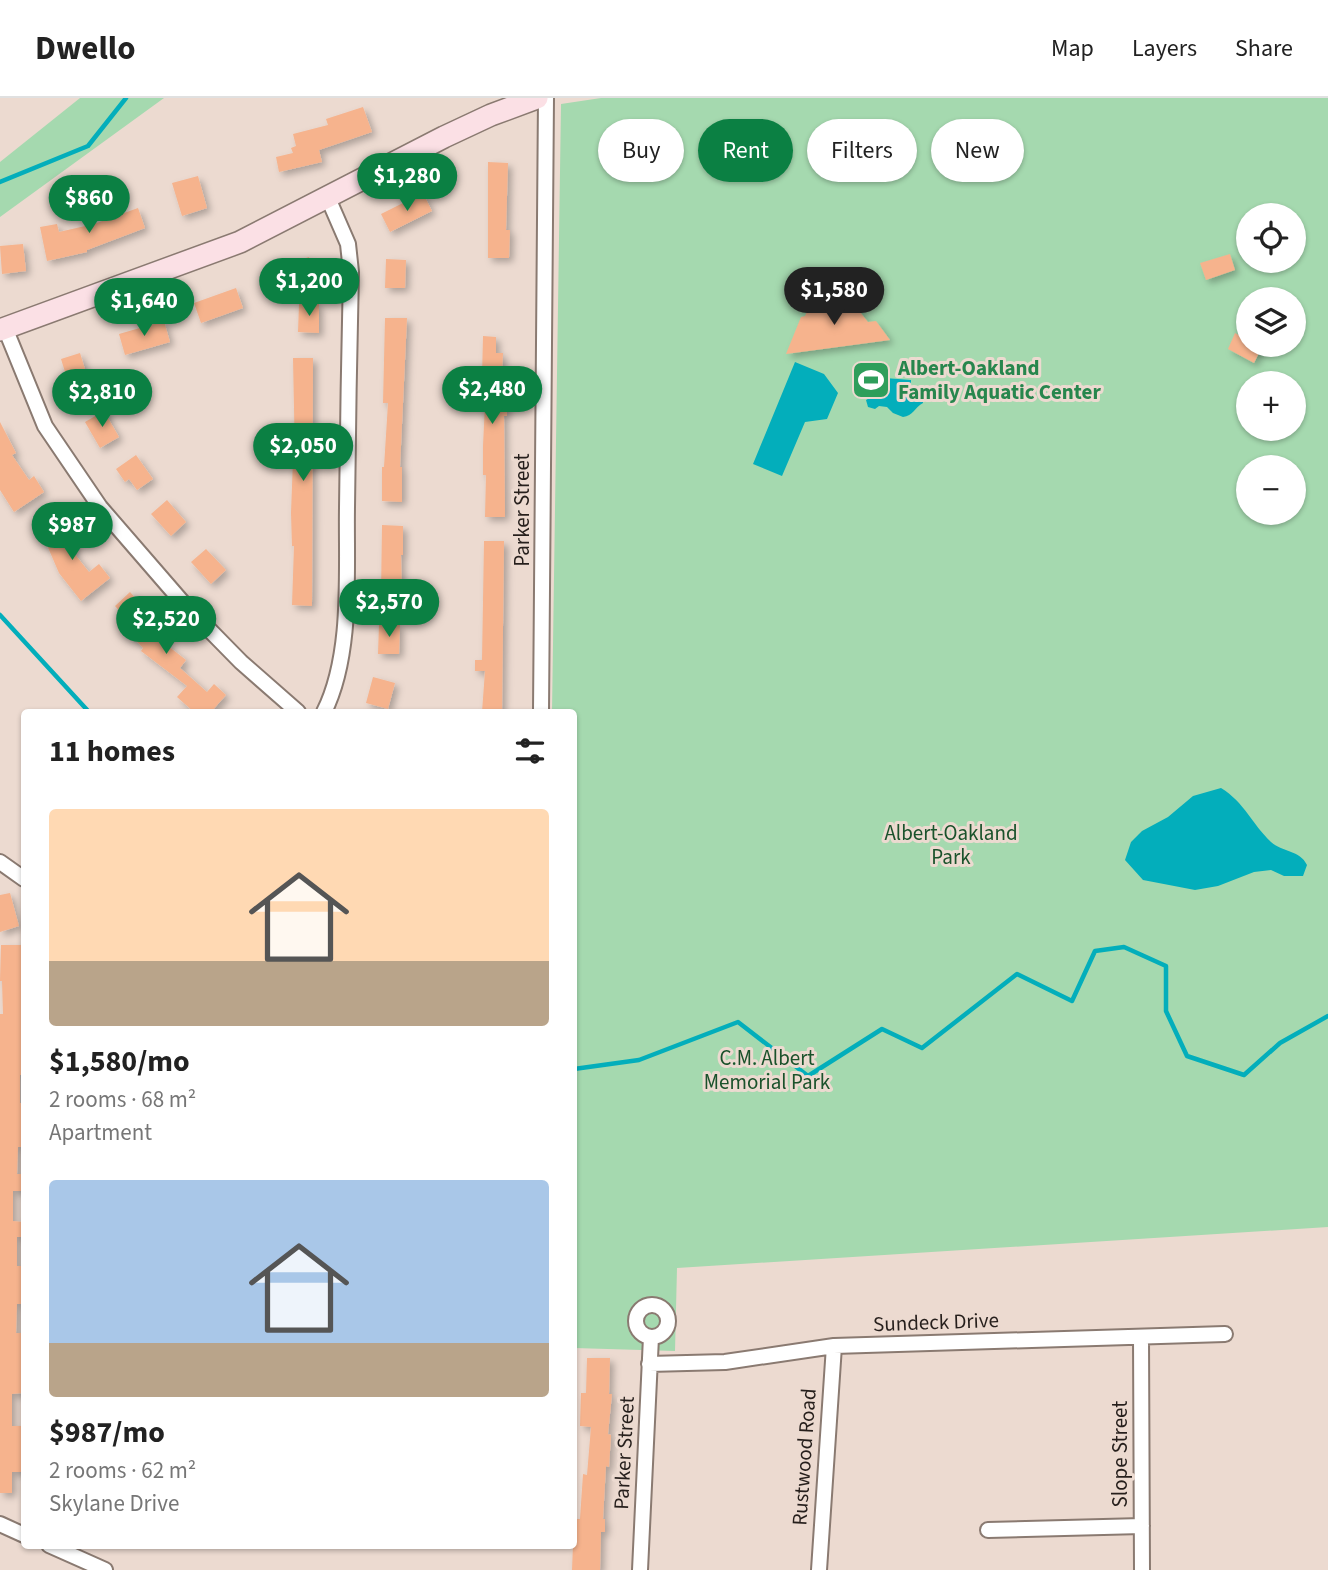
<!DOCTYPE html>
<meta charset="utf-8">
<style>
body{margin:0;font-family:"Source Sans 3",sans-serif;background:#f6f6f6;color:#222;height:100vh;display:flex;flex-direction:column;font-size:26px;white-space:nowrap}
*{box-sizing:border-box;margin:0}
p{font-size:23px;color:#767676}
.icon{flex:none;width:38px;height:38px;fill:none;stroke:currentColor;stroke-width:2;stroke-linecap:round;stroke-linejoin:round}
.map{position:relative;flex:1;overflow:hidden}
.details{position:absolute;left:21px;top:611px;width:556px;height:840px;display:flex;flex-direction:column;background:#fff;border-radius:7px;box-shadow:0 2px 5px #0004}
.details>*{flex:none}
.banner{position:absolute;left:598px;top:21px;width:623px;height:63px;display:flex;gap:14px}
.controls{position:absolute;left:1236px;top:105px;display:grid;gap:14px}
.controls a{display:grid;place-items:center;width:70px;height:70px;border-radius:50%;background:#fff;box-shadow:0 2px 5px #0004;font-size:35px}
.price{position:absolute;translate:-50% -60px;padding:0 16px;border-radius:24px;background:#0b8043;color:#fff;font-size:23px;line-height:46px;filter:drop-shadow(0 2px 4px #0008)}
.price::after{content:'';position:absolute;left:50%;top:42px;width:21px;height:16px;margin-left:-10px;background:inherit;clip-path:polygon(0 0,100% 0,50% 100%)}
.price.active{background:#222;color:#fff}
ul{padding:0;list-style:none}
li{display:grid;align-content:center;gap:14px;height:371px;padding:0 28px}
li span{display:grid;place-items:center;height:217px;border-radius:7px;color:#555}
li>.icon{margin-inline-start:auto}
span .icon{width:126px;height:126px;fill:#fffc;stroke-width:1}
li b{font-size:30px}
h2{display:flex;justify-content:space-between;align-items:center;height:84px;padding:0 28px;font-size:30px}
.tag{padding:0 24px;border-radius:32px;background:#fff;box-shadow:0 2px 5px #0004;font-size:24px;line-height:63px}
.tag.active{background:#0b8043;color:#fff}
header{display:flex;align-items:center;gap:42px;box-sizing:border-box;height:98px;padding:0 35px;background:#fff;border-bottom:2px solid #e0e0e0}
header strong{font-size:33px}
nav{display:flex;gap:38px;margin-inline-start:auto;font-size:24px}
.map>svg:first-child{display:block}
.green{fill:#a5d9af;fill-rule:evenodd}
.water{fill:#03aebb}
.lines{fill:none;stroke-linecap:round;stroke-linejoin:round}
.stream{stroke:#03aebb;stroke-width:4.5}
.building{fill:#f6b38d;filter:url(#shadow)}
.street-casing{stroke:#8a7a71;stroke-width:18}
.secondary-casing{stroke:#8a7a71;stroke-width:24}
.street{stroke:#fff;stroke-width:14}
.secondary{stroke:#fbe0e5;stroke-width:21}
.labels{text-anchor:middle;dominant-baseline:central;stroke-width:6;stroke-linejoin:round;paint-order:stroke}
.leisure-label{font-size:21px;font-weight:bold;fill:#27864d;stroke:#ecdad0;text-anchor:start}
.street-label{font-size:21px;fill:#261f1c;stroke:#ecdad0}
.park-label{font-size:21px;fill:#1a522b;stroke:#ecdad0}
</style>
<header>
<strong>Dwello</strong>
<nav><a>Map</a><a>Layers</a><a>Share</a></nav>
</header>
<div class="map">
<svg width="1328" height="1472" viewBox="0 0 1328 1472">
<defs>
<filter id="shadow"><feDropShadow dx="4" dy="4" stdDeviation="3.5" flood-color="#0004"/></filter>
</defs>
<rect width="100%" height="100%" fill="#ecdad0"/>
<path class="green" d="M80 0H164L0 119V64Z
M601 0H1328V1129L677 1170 675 1253 574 1250V614H552L561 6ZM1248 117H1293V163H1248ZM1248 201H1293V247H1248ZM1248 285H1293V331H1248ZM1248 369H1293V415H1248Z"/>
<path class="water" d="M795 264 824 276 838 295 827 321 805 324 782 378 753 366Z
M885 280 911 282V293L923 296V305C915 309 913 318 903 319L893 315 887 309 879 308 875 311 868 309 866 302 885 291Z
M1221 690C1245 705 1251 725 1271 744 1282 754 1300 752 1307 767L1303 778H1284L1271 772 1254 774 1218 788 1195 792 1143 782 1125 762 1131 744 1142 733 1168 719 1193 698Z"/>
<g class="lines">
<path class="stream" d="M0 84 88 48 126 0
M0 517 89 614
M574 971 639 962 738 924 808 978 882 931 922 950 1017 876 1072 903 1095 853 1124 849 1166 868V913L1187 958 1244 977 1280 945 1328 918"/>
</g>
<path class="building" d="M363 9 372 34 319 52 322 64 279 74 276 59 293 55 291 50 296 48 293 36 328 27 326 21Z
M488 64 508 65 506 132H510L509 160H488Z
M198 78 207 110 182 118 172 85Z
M423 95 432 113 390 134 381 116Z
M138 110 145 130 87 152V154L47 163 40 129 57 126 59 134 94 126Z
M23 146 26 173 2 176 0 148Z
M1230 156 1235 172 1206 182 1200 165Z
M309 159 319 187 300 194 290 165Z
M386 161 406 162 405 190H385Z
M236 190 243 210 201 225 194 205Z
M848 199 868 224 876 223 890 242 786 256 801 219 805 218 811 204Z
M299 206H319V235L298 234Z
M385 220H407L400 369H402V404L382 403V369H384L388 305H383Z
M164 223 170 244 125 257 119 236Z
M1235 235 1248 242V247H1263L1254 265 1228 251Z
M483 238 496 239V255H503L501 294H507V318H504L505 419H485L486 377H483V348L485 305H470V279H482Z
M80 255 93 297 74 303 61 261Z
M293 260H313L312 508 292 507 294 448H292L291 415 293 361H295Z
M104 313 119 339 100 350 85 324Z
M0 324 16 355 12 357 29 382 34 378 44 394 14 414 0 392Z
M136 357 153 381 137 392 129 381 125 384 116 371Z
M167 402 186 424 171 438 151 416Z
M62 421 75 448 70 450 89 474 99 466 110 480 81 503 59 475 40 431Z
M382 427 403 428V457H401L402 495 381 496Z
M484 443H504L502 614H482L485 573H475V562H482Z
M206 451 226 472 211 486 191 464Z
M130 494 154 521 145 530 186 562 180 570 207 594 214 586 226 597 211 614H194L177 599 187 588 141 553 143 550 120 526 126 520 115 508Z
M379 526 400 527 399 556H378Z
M373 579 395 585 388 611 366 605Z
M10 795 19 828 0 834V797Z
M1 847H23L24 862V977H20V1005H24V1049H18L17 1076H24V1093H13V1123L24 1124V1139H17V1168H24V1184H21V1206H17L16 1235H24V1250H21L23 1295 12 1296V1328H24V1346H23V1374H12V1395H0V916H3L2 883H0Z
M587 1260H610L609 1296H612L608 1336 611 1337 609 1369 606 1368 603 1421H605V1434H601L600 1472H572L574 1421H580L583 1376 587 1377 591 1329 580 1328 581 1295H586Z"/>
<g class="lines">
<defs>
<path id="street" d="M5 230 45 328 100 409 184 506 241 564 298 614
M324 614C353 556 346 473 347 409 348 331 349 252 351 174L348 146 328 100
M541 614 546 0
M0 764 24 781
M636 1223a16 16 0 1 1 32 0a16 16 0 1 1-32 0Z
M1141 1239 1142 1472
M649 1266 725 1264 834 1248 1225 1236
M0 1426 24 1437
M988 1432 1142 1428
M49 1447 105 1472
M640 1472 651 1239
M819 1472 834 1248"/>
<path id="secondary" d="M0 232 240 144 444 39 491 17 537 0"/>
</defs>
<use href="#street" class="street-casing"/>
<use href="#secondary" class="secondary-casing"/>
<use href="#street" class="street"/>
<use href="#secondary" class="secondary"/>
</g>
<defs>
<symbol id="stadium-square" viewBox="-11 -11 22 22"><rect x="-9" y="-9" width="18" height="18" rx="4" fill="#2e9e5b" stroke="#ecdad0"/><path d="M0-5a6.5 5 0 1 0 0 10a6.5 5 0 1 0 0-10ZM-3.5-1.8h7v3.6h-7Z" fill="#fff"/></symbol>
</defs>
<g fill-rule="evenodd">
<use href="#stadium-square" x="849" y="260" width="44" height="44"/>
</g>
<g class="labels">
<g class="leisure-label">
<text x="898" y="270">Albert-Oakland<tspan x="898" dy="24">Family Aquatic Center</tspan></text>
</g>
<g class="street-label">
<text transform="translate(522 412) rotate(-90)">Parker Street</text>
<text transform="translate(936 1224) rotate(-2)">Sundeck Drive</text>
<text transform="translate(624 1355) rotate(-87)">Parker Street</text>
<text transform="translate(1120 1356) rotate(-90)">Slope Street</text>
<text transform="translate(804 1359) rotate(-86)">Rustwood Road</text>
</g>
<g class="park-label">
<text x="951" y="735">Albert-Oakland<tspan x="951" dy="24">Park</tspan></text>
<text x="767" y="960">C.M. Albert<tspan x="767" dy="24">Memorial Park</tspan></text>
</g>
</g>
</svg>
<div class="controls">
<a><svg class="icon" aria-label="locate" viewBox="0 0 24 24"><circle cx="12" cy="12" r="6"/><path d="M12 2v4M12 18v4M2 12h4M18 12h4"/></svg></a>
<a><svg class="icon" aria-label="layers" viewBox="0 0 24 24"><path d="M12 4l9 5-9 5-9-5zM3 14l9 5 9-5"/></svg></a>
<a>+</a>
<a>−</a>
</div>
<b class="price" style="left:407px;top:115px">$1,280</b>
<b class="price" style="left:89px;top:137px">$860</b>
<b class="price" style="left:309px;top:220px">$1,200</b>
<b class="price active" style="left:834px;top:229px">$1,580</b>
<b class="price" style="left:144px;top:240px">$1,640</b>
<b class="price" style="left:492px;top:328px">$2,480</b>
<b class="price" style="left:102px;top:331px">$2,810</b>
<b class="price" style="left:303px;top:385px">$2,050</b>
<b class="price" style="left:72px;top:464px">$987</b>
<b class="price" style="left:389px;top:541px">$2,570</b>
<b class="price" style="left:166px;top:558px">$2,520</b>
<div class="banner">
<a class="tag">Buy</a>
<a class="tag active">Rent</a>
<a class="tag">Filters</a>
<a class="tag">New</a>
</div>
<section class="details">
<h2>11 homes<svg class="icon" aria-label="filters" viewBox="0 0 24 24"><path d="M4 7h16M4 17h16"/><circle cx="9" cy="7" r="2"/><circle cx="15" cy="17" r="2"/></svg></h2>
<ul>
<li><span style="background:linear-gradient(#ffd9b3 70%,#b9a48a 0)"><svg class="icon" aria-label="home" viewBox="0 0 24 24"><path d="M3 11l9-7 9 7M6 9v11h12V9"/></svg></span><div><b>$1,580/mo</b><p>2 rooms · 68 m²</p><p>Apartment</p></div></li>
<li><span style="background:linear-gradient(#a9c7e8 75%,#b9a48a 0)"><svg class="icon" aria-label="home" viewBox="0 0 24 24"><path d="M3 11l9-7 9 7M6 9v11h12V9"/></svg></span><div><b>$987/mo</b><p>2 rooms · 62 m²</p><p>Skylane Drive</p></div></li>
</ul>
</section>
</div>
